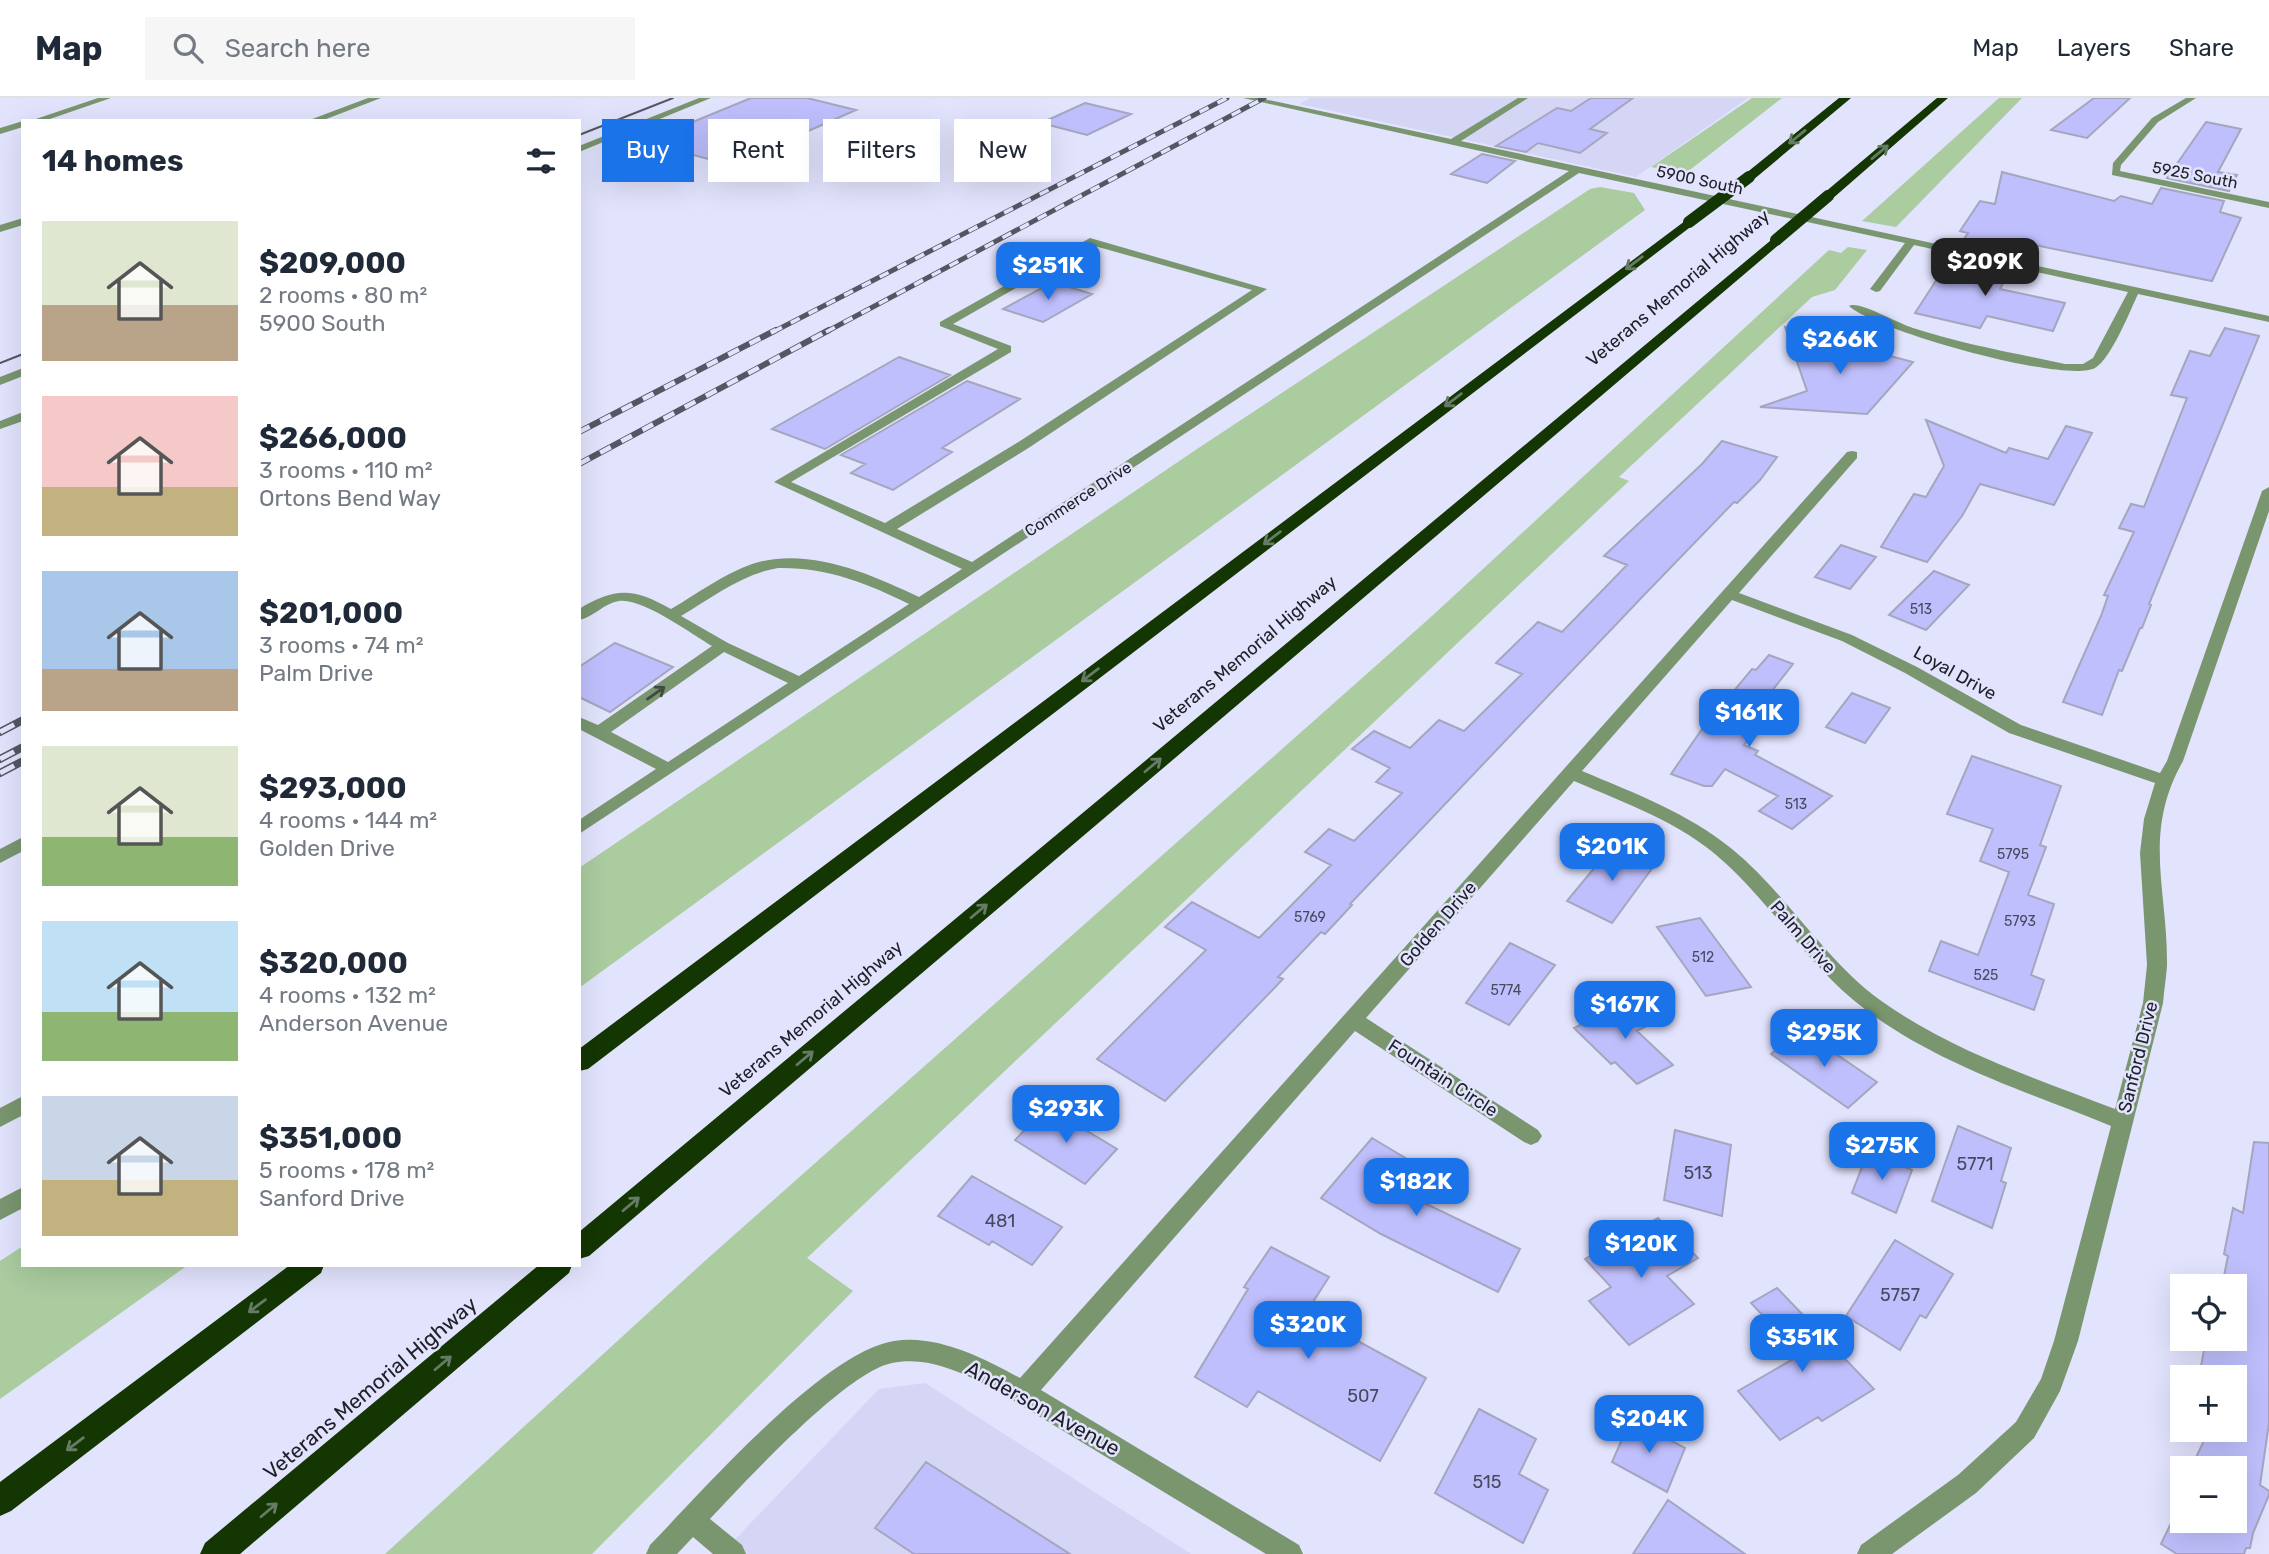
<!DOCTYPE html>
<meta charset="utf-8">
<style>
body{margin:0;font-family:Rubik,sans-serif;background:#f6f6f7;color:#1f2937;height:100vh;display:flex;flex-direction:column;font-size:26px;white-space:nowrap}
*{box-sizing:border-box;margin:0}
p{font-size:23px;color:#747a83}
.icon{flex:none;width:38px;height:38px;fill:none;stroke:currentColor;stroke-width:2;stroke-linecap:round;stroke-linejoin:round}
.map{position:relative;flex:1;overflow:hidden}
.drawer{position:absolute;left:21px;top:21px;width:560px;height:1148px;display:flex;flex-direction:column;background:#fff;border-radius:0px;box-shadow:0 7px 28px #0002}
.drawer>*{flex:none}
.hud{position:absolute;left:602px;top:21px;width:665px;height:63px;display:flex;gap:14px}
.controls{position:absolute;left:2170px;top:1176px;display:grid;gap:14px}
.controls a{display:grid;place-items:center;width:77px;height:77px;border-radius:0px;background:#fff;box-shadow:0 7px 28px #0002;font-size:35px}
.price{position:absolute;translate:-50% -60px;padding:0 16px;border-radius:14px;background:#1a73e8;color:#fff;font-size:23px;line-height:46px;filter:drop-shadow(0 2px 4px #0008)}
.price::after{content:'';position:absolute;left:50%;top:42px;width:21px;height:16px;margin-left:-10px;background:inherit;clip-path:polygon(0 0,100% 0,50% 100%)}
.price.current{background:#222;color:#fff}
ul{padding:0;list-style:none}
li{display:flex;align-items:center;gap:21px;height:175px;padding:0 21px}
li span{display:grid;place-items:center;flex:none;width:196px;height:140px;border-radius:0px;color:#555}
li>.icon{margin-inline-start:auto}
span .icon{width:84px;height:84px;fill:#fffc;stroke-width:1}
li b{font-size:30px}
h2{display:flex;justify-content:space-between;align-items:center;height:84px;padding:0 21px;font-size:30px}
.tag{padding:0 24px;border-radius:0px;background:#fff;box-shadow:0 7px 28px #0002;font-size:24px;line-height:63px}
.tag.current{background:#1a73e8;color:#fff}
header{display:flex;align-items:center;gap:42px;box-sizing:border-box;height:98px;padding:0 35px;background:#fff;border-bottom:2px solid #e0e1e3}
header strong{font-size:33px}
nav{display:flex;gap:38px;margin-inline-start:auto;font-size:24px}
.search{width:490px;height:63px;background:#f6f6f7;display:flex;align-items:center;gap:18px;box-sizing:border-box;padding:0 24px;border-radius:0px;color:#747a83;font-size:26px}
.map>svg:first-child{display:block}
.built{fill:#d5d6f6}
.green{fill:#aacc9f}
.building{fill:#bfbffd;stroke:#a5a6be;stroke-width:2}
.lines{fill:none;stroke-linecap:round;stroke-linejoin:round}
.minor{fill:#79966f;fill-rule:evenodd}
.highway{fill:#133602;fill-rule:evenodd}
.tram{stroke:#555663;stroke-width:2}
.rail-far2-casing{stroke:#555663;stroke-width:5}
.rail-far1-casing{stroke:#555663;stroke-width:6}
.rail-casing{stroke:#555663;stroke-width:8}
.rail-far2{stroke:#e2e3fd;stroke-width:3.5;stroke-dasharray:10;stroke-linecap:butt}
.rail-far1{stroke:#e2e3fd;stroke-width:4.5;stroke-dasharray:12;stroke-linecap:butt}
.rail{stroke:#e2e3fd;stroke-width:5;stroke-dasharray:16;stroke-linecap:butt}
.highway-bridge{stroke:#133602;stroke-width:12}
.oneway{stroke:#667b66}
.oneway2{stroke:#404a42}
.labels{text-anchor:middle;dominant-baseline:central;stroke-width:5;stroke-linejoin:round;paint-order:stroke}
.number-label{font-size:14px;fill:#48485f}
.far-street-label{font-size:16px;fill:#21212a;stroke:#e2e3fd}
.street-label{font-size:18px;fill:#21212a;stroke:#e2e3fd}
.near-number-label{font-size:18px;fill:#48485f}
.near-street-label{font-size:21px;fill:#21212a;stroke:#e2e3fd}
</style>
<header>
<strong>Map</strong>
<div class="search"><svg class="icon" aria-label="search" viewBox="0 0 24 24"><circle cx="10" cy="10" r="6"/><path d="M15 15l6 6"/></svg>Search here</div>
<nav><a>Map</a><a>Layers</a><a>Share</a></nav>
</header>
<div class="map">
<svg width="2269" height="1456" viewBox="0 0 2269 1456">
<rect width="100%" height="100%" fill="#e2e3fd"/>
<path class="built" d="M1310 0H1748L1636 79 1300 6Z
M925 1285 1191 1456H721L879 1291Z"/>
<path class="green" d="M1752 0H1782L1686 75 1651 69Z
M1999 0H2022L1896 129 1862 123Z
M1600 89 1634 95 1645 112 579 890V770L1197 351 1590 91Z
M1848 149 1867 152 1835 192 1812 199 1619 379 1629 383 807 1160 853 1193 592 1456H385L707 1161 1432 518 1829 152 1841 155Z
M23 1148V1167H188L0 1301V1163Z"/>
<path class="building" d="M751 0H807L856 12 731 67 644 44Z
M1591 0H1633L1590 31 1607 35 1580 55 1538 45 1526 54 1496 48 1557 10 1571 13Z
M2094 0H2130L2087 40 2051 32Z
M1085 5 1131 16 1087 37 1041 25Z
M2206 24 2241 31 2218 74 2237 77 2229 93 2167 80Z
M1482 56 1515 63 1487 85 1451 76Z
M2002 74 2114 103 2121 98 2152 106 2161 90 2224 103 2220 114 2241 120 2212 183 2025 145 2017 161 1959 148 1968 135 1960 133 1980 103 1995 106Z
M1952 158 2011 171 2000 191 2065 205 2053 233 1987 218 1980 230 1915 215Z
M1053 184 1092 196 1043 224 1003 211Z
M1785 229 1814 238 1913 264 1867 316 1760 309 1807 293Z
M2225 230 2259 238 2149 506 2151 507 2142 530H2140L2122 573 2119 572 2102 617 2063 604 2101 518 2108 498 2104 497 2134 434 2119 430 2131 406 2144 409 2187 300 2171 297 2190 253 2210 258Z
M899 259 950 277 825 351 772 331Z
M967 283 1020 301 942 350 952 354 893 392 851 375 865 366 841 357Z
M1926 322 2006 355 2009 350 2048 361 2066 328 2092 335 2054 407 1980 386 1962 418 1927 464 1881 449 1914 396 1926 399 1944 368Z
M1722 343 1777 359 1760 382 1737 405 1734 404 1645 496 1350 806 1352 807 1325 836 1321 834 1278 879 1283 881 1165 1003 1097 961 1206 852 1165 829 1192 804 1259 840 1331 767 1305 754 1329 731 1354 743 1402 695 1376 684 1390 670 1352 651 1374 633 1410 650 1439 622 1464 633 1522 576 1496 565 1538 524 1562 534 1627 467 1604 458 1702 366Z
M1841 447 1876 459 1850 491 1815 479Z
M1934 473 1969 487 1926 532 1889 517Z
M615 545 673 569 610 614 579 599V569Z
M1769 557 1793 566 1761 607 1770 614 1744 647 1758 653 1755 657 1832 698 1792 731 1759 713 1778 698 1725 671 1712 688H1704L1671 676 1702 631 1752 571 1756 572Z
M1852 595 1890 610 1865 645 1826 629Z
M1972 658 2061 688 2040 747 2046 749 2028 797 2054 806 2031 877 2044 882 2034 912 1929 873 1941 843 1978 857 2009 774 1980 763 1993 731 1947 716Z
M1614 746 1656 765 1612 825 1567 803Z
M1700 820 1751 889 1706 898 1657 829Z
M1510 845 1555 867 1509 927 1466 905Z
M1630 902 1654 924 1637 933 1673 967 1637 986 1615 964 1611 966 1574 930Z
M1801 932 1877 984 1848 1010 1771 956Z
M1047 1009 1117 1051 1085 1086 1015 1042Z
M1958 1028 2011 1050 2001 1083 2006 1085 1992 1130 1932 1103Z
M1675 1032 1731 1047 1722 1118 1664 1102Z
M1372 1040 1417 1067 1397 1092 1520 1151 1498 1194 1381 1136 1321 1100Z
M2254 1044 2269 1045V1325L2260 1387 2269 1393V1397L2253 1435 2250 1450H2246L2244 1456H2177L2161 1446 2172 1423H2235V1370H2191L2209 1332H2235V1279H2199L2206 1241H2235V1188H2222L2228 1158 2224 1156 2233 1110 2243 1115Z
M1868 1053 1912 1072 1896 1115 1852 1095Z
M972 1078 1062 1129 1032 1167 992 1143 989 1147 938 1118Z
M1658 1120 1698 1160 1667 1178 1694 1206 1629 1247 1589 1203 1611 1189 1585 1161Z
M1895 1142 1953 1176 1926 1220 1920 1217 1900 1252 1846 1218Z
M1271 1149 1329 1179 1306 1215 1426 1280 1380 1363 1258 1293 1247 1309 1195 1279 1248 1191 1244 1189Z
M1777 1190 1874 1291 1822 1323 1818 1319 1780 1342 1738 1293 1800 1257 1751 1205Z
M1479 1311 1536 1341 1519 1376 1548 1392 1523 1445 1435 1395Z
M1631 1321 1685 1350 1667 1394 1612 1364Z
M926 1364 1070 1456H914L875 1430Z
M1668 1402 1745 1456H1633Z"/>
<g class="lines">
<path class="minor" d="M98 0H111L44 23H30Z
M368 0H381L321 23H307Z
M699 0H711L579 54V48Z
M1243 0H1259L1451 41 1518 0H1528L1461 43 2269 218V224L2138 196C2130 213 2111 261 2095 270 2065 286 1876 233 1849 208 1858 202 1899 226 1913 230 1962 246 2014 255 2065 266H2083L2093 260 2128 194 1914 147 1880 193 1876 194 1870 191 1905 145 1579 75 579 736V722L656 671 579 631V619L598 627 712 548C692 536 641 499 619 503 604 505 594 519 579 522V511C616 489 633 490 671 511 697 496 723 476 752 466 807 448 869 475 919 499L962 471 774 384 998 251 940 228V224L1090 140 1267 191 1030 349 897 431 972 464 1569 73ZM1091 147 1252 192 1020 343 885 425 791 384 1011 254V248L953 226ZM778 470C826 469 867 485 909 506L799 578 728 545 681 518C713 499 742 476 778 470ZM724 554 788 585 668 664 611 634Z
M2186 0H2196L2158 24 2121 67 2120 73 2269 104V110L2112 77 2113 65 2152 20Z
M23 23V29L0 36V30Z
M23 120V127L0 134V127Z
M23 270V278L0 287V279Z
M23 314V323L0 331V323Z
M1852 353 1857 354V360L1739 495 1852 537 1917 569 2021 627 2160 675 2167 663 2262 393 2269 389V413L2183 663C2142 735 2168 792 2167 868 2166 880 2164 893 2163 905L2078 1243 2060 1293 2034 1340 1976 1395 1892 1456H1857L1861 1447 1958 1377 2016 1324 2041 1281 2054 1243 2111 1028C2028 994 1939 967 1866 912 1811 871 1774 809 1723 763 1682 725 1625 705 1574 683L1366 920 1538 1032 1542 1038 1538 1044 1531 1047 1524 1044 1355 933 1041 1292 1299 1447 1303 1456H1266L999 1294C968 1277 929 1257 892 1265 846 1274 745 1384 710 1421L742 1447 746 1456H713L693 1439 677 1456H646L650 1447C702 1394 823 1254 894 1243 937 1236 983 1260 1020 1280L1847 354ZM1732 502 1842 543 1905 575 2009 635 2155 685 2144 721 2140 755 2147 867 2143 905 2115 1011C2035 980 1951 953 1880 902 1823 860 1787 796 1732 751 1688 715 1634 695 1582 673Z
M23 739V753L0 765V751Z
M23 998V1017L0 1029V1010Z
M23 1089V1110L0 1122V1101Z"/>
<path class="highway" d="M1839 0H1851L1753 82H1745V76Z
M1937 0H1948L1832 101H1824V95Z
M1689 120 1693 121V127L588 971 579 973V951Z
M1776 138 1781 139V145L589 1158 579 1161V1134Z
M290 1167H324L321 1175 11 1413 0 1418V1384Z
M539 1167H572L569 1175 240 1456H200L205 1445Z"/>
<path class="tram" d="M579 37 673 0
M0 265 23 256"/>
<defs>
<path id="rail-far2" d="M773 234 1227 0
M826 234 1264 0"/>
<path id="rail-far1" d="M579 334 776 232
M579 366 829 232"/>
<path id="rail" d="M0 634 23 622
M0 661 23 649
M0 675 23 663"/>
</defs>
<use href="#rail-far2" class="rail-far2-casing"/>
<use href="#rail-far1" class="rail-far1-casing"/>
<use href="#rail" class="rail-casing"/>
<use href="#rail-far2" class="rail-far2"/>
<use href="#rail-far1" class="rail-far1"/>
<use href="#rail" class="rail"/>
<path class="highway-bridge" d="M1689 124 1749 79
M1776 142 1828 98"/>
</g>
<defs><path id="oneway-shaft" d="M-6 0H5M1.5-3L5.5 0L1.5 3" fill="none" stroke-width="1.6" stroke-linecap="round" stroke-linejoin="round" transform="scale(1.75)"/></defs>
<g class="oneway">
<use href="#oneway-shaft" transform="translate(1797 39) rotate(141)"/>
<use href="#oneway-shaft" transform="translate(1880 54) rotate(-40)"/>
<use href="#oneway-shaft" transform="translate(1634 165) rotate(143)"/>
<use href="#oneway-shaft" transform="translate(1453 302) rotate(143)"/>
<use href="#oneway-shaft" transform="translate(1272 440) rotate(143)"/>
<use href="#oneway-shaft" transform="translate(1090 577) rotate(143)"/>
<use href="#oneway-shaft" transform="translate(1153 667) rotate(-40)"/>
<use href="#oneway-shaft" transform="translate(979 813) rotate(-40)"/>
<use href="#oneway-shaft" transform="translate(805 960) rotate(-40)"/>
<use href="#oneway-shaft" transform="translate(631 1106) rotate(-40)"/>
<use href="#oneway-shaft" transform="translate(257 1208) rotate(143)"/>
<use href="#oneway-shaft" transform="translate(443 1265) rotate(-40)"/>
<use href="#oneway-shaft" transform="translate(75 1346) rotate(143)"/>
<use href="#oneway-shaft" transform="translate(269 1412) rotate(-40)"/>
</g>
<use class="oneway2" href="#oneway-shaft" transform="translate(656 595) rotate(-35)"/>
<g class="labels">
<g class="number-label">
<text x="1921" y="511">513</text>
<text x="1796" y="706">513</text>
<text x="2013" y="756">5795</text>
<text x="1310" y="819">5769</text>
<text x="2020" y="823">5793</text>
<text x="1703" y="859">512</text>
<text x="1986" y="877">525</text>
<text x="1506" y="892">5774</text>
</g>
<g class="far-street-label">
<text transform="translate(2195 77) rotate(11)">5925 South</text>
<text transform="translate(1700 82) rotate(12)">5900 South</text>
<text transform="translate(1078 401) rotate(-33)">Commerce Drive</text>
</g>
<g class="street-label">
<text transform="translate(1678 190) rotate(-40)">Veterans Memorial Highway</text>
<text transform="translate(1245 556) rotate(-40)">Veterans Memorial Highway</text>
<text transform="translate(1955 575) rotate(29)">Loyal Drive</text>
<text transform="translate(1438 826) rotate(-49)">Golden Drive</text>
<text transform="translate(1803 839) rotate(49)">Palm Drive</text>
<text transform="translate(811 921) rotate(-40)">Veterans Memorial Highway</text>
<text transform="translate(2138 959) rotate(-76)">Sanford Drive</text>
<text transform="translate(1443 980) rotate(33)">Fountain Circle</text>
</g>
<g class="near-number-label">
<text x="1975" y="1066">5771</text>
<text x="1698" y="1075">513</text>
<text x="1000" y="1123">481</text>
<text x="1900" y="1197">5757</text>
<text x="1363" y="1298">507</text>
<text x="1487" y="1384">515</text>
</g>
<g class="near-street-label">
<text transform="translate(370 1290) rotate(-40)">Veterans Memorial Highway</text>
<text transform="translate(1043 1310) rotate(29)">Anderson Avenue</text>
</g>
</g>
</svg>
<div class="controls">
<a><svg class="icon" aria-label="locate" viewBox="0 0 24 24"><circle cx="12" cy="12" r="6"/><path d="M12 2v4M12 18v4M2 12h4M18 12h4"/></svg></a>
<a>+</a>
<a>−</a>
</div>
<b class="price current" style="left:1985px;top:200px">$209K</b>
<b class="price" style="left:1048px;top:204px">$251K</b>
<b class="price" style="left:1840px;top:278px">$266K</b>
<b class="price" style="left:1749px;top:651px">$161K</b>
<b class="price" style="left:1612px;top:785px">$201K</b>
<b class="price" style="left:1625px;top:943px">$167K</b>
<b class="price" style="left:1824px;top:971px">$295K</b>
<b class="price" style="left:1066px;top:1047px">$293K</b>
<b class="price" style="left:1882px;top:1084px">$275K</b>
<b class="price" style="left:1416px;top:1120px">$182K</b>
<b class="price" style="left:1641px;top:1182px">$120K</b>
<b class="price" style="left:1308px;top:1263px">$320K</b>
<b class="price" style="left:1802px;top:1276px">$351K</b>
<b class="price" style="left:1649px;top:1357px">$204K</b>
<div class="hud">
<a class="tag current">Buy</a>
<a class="tag">Rent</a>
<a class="tag">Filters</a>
<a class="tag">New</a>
</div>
<section class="drawer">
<h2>14 homes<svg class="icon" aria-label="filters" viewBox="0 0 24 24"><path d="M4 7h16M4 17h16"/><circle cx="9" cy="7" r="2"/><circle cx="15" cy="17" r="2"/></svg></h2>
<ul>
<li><span style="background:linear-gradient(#dfe7d0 60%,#b9a48a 0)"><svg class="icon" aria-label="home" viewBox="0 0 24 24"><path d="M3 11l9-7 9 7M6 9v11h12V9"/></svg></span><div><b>$209,000</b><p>2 rooms · 80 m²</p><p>5900 South</p></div></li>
<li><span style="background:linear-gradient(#f6c9c9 65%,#c2b280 0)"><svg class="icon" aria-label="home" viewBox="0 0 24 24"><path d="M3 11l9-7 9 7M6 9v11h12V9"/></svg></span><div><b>$266,000</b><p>3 rooms · 110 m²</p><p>Ortons Bend Way</p></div></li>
<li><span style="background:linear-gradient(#a9c7e8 70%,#b9a48a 0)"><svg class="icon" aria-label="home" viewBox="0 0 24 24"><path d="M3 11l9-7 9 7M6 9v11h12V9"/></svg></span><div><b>$201,000</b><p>3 rooms · 74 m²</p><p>Palm Drive</p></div></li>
<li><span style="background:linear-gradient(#dfe7d0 65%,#8fb573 0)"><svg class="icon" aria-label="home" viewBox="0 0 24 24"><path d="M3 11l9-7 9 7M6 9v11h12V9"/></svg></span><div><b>$293,000</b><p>4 rooms · 144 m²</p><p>Golden Drive</p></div></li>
<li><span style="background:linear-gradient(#bfe0f5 65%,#8fb573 0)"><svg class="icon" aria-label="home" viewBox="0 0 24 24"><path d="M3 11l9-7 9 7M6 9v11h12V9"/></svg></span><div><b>$320,000</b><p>4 rooms · 132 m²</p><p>Anderson Avenue</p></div></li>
<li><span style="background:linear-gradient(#c9d6e8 60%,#c2b280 0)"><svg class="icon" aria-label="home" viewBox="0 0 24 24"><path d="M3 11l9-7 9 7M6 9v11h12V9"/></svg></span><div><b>$351,000</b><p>5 rooms · 178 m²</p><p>Sanford Drive</p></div></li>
</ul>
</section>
</div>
